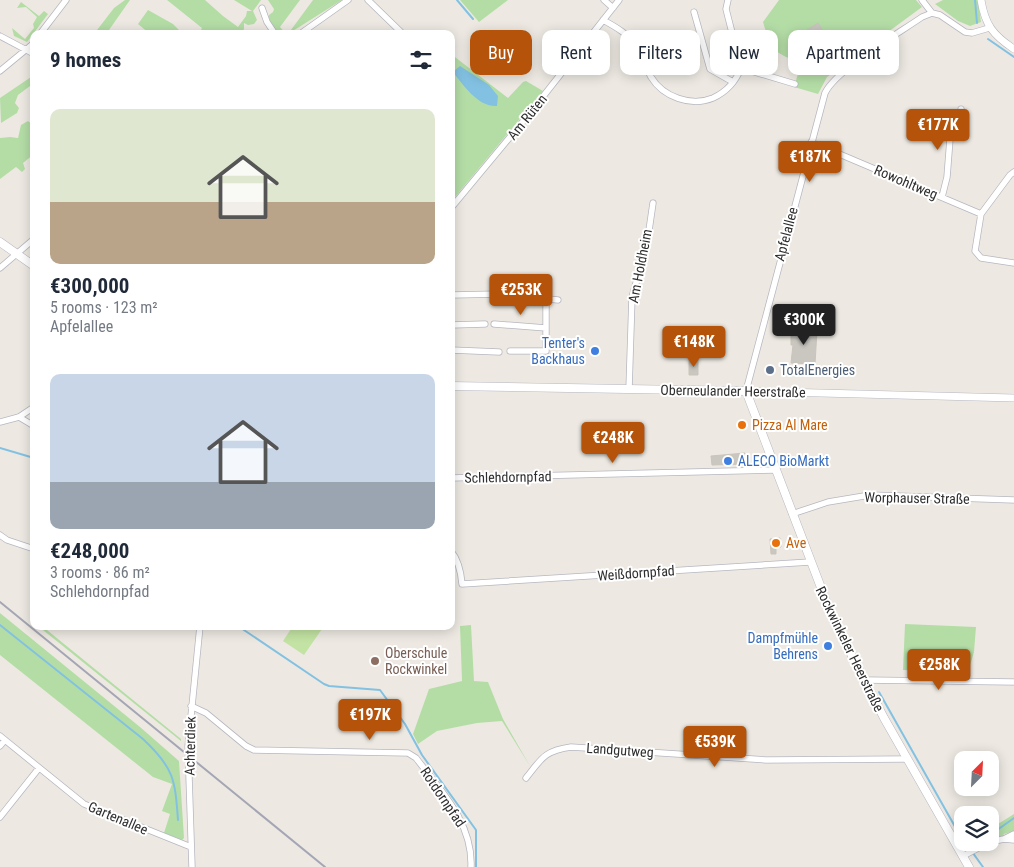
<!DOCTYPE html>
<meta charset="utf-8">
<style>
body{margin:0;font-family:"Roboto Condensed",sans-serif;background:#f2f2f3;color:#1f2937;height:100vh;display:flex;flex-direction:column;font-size:19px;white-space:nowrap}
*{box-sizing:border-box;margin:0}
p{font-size:16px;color:#747a83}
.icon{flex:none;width:28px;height:28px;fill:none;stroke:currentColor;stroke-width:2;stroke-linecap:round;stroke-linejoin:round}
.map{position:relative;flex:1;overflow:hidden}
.drawer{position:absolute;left:30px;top:30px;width:425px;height:600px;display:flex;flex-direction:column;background:#fff;border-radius:10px;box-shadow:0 2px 12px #0003}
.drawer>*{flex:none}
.hud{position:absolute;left:470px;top:30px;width:469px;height:45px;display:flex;gap:10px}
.needle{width:32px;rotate:24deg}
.fabs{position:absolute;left:954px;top:751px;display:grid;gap:10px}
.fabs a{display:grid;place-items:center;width:45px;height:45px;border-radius:10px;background:#fff;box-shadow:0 2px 12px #0003;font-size:25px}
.price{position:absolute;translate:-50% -42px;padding:0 11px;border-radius:5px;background:#b45309;color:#fff;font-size:16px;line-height:32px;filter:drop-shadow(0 1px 2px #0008)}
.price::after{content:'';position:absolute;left:50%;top:30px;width:15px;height:11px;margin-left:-8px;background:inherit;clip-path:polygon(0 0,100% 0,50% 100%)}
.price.active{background:#222;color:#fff}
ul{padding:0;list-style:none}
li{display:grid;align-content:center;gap:10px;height:265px;padding:0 20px}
li span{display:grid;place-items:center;height:155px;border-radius:10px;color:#555}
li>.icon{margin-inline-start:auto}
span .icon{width:90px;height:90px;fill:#fffc;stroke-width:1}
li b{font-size:21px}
h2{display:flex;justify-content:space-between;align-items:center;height:60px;padding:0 20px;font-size:21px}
.tag{padding:0 18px;border-radius:10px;background:#fff;box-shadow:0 2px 12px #0003;font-size:18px;line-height:45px}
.tag.active{background:#b45309;color:#fff}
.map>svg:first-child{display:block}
.green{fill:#b4dda6}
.pitch{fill:#c2e3a3}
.water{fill:#83c1e2}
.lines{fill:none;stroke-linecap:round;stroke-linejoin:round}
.stream{stroke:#83c1e2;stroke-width:2}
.building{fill:#cac7c0;stroke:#c9c5bc}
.minor-casing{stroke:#b6b7c0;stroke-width:7}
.tertiary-casing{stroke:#b6b7c0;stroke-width:8}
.secondary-casing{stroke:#b6b7c0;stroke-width:9}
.minor{stroke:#fff;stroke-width:5.5}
.tertiary{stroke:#fff;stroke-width:7}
.secondary{stroke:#fff;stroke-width:8}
.rail{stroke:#a5a6b5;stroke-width:2}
.shop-dot{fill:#3f7fe0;stroke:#fff;stroke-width:2}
.service-dot{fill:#5c6f8a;stroke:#fff;stroke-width:2}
.food-dot{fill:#e8710a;stroke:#fff;stroke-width:2}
.education-dot{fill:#8d6e63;stroke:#fff;stroke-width:2}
.labels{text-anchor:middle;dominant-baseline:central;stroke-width:4;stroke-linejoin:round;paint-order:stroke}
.street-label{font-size:14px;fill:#2e2e2e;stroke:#fff}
.shop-label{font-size:14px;fill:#366cbe;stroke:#fff;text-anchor:end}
.service-label{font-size:14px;fill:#4e5e75;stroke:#fff;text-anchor:start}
.food-label{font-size:14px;fill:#c56008;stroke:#fff;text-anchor:start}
.education-label{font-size:14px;fill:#785e54;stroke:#fff;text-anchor:start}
</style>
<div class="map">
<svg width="1014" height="867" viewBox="0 0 1014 867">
<rect width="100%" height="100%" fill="#ede9e2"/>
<path class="green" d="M125 0H130L109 30 114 34H94L114 8Z
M167 0H205L223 16 214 19 223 16 238 27 246 16 247 11H252L234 0H261L253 11 257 20 254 24 248 25 244 23V29L241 34H199L202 28Z
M268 0H300L280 27 286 34H278C274 29 268 21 269 15L273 12 274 9Z
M313 0H342L288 34Z
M460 0H508L479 22Z
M779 0H916L922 7 827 77 818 94 794 87 801 64C773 51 772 52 763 22Z
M943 0H978L981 22 970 26 958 21 935 4Z
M21 2 39 16 44 11 48 14 27 42 14 36 12 28 25 39 34 28 33 24 37 17 26 7 17 8Z
M148 10 173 24 183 34H150L138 24Z
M451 54 508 98 523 82 526 81 543 91 451 202Z
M34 75V83L18 95 15 103 19 108 17 113 1 123 0 98Z
M28 121 34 126V154L23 163 25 169 22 172 16 167 0 179V138L10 137 18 138 21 125Z
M0 613 140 727 179 761 184 838 182 840 164 833 170 814 162 811 172 784 153 777 0 655Z
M905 624 976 627 974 652 968 672 903 670Z
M471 625 474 681 488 682 503 719 530 766 502 721 477 723 437 731 418 744 413 734 429 689 462 681 460 626Z
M38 626H42L181 739V741Z
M1014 814V831L1004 834 1002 837 990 840V829Z"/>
<path class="pitch" d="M293 626H324L304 655 283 641Z"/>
<path class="water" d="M460 66 489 85 498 96 497 106C478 107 464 86 453 72Z"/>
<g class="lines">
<path class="stream" d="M457 0 473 19
M975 0 977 23
M988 39 1014 57
M0 448 34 458
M0 625 143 739C174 768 175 779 178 820
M238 626 324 684 329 686 380 690 405 724 422 755 476 830V867
M879 692 962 839
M990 835 1014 818
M965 842 983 867
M968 847 977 842"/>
</g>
<path class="building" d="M818 23 826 36 812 45 804 32Z
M791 329 817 330 815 364 791 363 793 345H791Z
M689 360H698V375H689Z
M745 453V464L712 465 711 456Z
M780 538 781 547 776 548V554H771L770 539Z"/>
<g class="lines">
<defs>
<path id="minor" d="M368 0 403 34
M604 0 613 8
M922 0 932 13 940 15 965 32 972 33 989 28
M262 8 267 22 275 34
M694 12 710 69 733 82
M603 20C616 27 630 35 639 49 644 58 646 68 651 77 663 97 691 107 713 98 726 92 736 81 741 68L726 9 728 0
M40 34 66 0
M300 34 348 0
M0 36 34 54
M741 68 795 84
M0 71 34 43
M811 142 981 214
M1014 172 1010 175 981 214 975 251 981 258 1014 263
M942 197 947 177 950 139 961 119V109
M451 208 530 113 619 0
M0 268 34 239
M451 295 500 294 558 300
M494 324 546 328
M451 325 485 324
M451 350 499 352
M510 351H546V299
M629 389 632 297 647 244 653 203
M746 391 825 93C836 70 899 33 922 17L932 13
M19 417 34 426
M0 422 19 417 34 407
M451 478 775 470
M792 514 828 502 870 495 1014 500
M0 535 7 540 34 549
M451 551C459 561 461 572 462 584L810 562
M864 680 1014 682
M191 706 206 713 246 746 254 750 408 753 416 758C441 791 473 823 471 867
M0 736 84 804 191 847
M0 746 5 740
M526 778C542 758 544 751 571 747L766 760 907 759
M0 817 39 768
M1004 839 1014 834
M990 842 1004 839 1014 840
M963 856 990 842
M192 867 188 746 200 626"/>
<path id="tertiary" d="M981 0C985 25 993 35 1014 49
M746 391 1014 398"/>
<path id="secondary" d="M0 242 34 266
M451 386 746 391 833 619 884 718 969 867"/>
</defs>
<use href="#minor" class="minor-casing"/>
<use href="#tertiary" class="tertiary-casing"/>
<use href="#secondary" class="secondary-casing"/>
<use href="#minor" class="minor"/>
<use href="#tertiary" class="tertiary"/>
<use href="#secondary" class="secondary"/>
<path class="rail" d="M0 602 325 867"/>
</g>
<g class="shop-dot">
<circle cx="595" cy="351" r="5"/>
<circle cx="728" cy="461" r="5"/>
<circle cx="828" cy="646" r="5"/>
</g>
<circle class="service-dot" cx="770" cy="370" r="5"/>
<g class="food-dot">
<circle cx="742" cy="425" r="5"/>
<circle cx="776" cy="543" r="5"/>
</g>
<circle class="education-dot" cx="375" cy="661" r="5"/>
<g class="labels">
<g class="street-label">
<text transform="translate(527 117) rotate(-51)">Am Rüten</text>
<text transform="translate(906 182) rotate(23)">Rowohltweg</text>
<text transform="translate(786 234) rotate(-75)">Apfelallee</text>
<text transform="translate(640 266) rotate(-79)">Am Holdheim</text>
<text transform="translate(733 391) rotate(1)">Oberneulander Heerstraße</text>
<text transform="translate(508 477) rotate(-1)">Schlehdornpfad</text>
<text transform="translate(917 498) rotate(1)">Worphauser Straße</text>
<text transform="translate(636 573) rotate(-4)">Weißdornpfad</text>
<text transform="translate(850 649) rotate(64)">Rockwinkeler Heerstraße</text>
<text transform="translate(190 746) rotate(-89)">Achterdiek</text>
<text transform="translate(620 750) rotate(4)">Landgutweg</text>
<text transform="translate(443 797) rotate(56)">Rotdornpfad</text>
<text transform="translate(118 818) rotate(23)">Gartenallee</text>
</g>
<g class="shop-label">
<text x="585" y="343">Tenter's<tspan x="585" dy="16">Backhaus</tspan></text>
<text x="738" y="461" text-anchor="start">ALECO BioMarkt</text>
<text x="818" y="638">Dampfmühle<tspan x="818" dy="16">Behrens</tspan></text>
</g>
<g class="service-label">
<text x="780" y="370">TotalEnergies</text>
</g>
<g class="food-label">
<text x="752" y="425">Pizza Al Mare</text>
<text x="786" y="543">Ave</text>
</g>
<g class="education-label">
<text x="385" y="653">Oberschule<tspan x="385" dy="16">Rockwinkel</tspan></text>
</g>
</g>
</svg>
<div class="fabs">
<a><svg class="needle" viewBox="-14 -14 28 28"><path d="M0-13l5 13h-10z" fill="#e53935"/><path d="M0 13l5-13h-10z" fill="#747a83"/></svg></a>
<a><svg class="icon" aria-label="layers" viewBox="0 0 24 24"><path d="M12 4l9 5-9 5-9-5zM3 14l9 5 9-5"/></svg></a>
</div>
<b class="price" style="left:938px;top:151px">€177K</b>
<b class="price" style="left:810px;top:183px">€187K</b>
<b class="price" style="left:521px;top:316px">€253K</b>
<b class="price active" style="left:804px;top:346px">€300K</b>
<b class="price" style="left:694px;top:368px">€148K</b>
<b class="price" style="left:613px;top:464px">€248K</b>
<b class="price" style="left:939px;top:691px">€258K</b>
<b class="price" style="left:370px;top:741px">€197K</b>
<b class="price" style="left:715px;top:768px">€539K</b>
<div class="hud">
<a class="tag active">Buy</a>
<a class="tag">Rent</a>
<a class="tag">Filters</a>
<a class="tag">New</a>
<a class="tag">Apartment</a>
</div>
<section class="drawer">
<h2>9 homes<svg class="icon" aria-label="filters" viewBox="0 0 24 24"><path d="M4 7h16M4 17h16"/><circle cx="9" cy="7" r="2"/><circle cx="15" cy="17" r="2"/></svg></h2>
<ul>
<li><span style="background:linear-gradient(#dfe7d0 60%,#b9a48a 0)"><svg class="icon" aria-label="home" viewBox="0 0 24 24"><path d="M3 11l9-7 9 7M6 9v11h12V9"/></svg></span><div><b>€300,000</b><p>5 rooms · 123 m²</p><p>Apfelallee</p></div></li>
<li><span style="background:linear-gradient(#c9d6e8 70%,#9aa5b1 0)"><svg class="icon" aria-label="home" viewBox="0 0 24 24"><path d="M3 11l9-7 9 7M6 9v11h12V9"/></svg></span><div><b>€248,000</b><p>3 rooms · 86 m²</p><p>Schlehdornpfad</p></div></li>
</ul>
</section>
</div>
